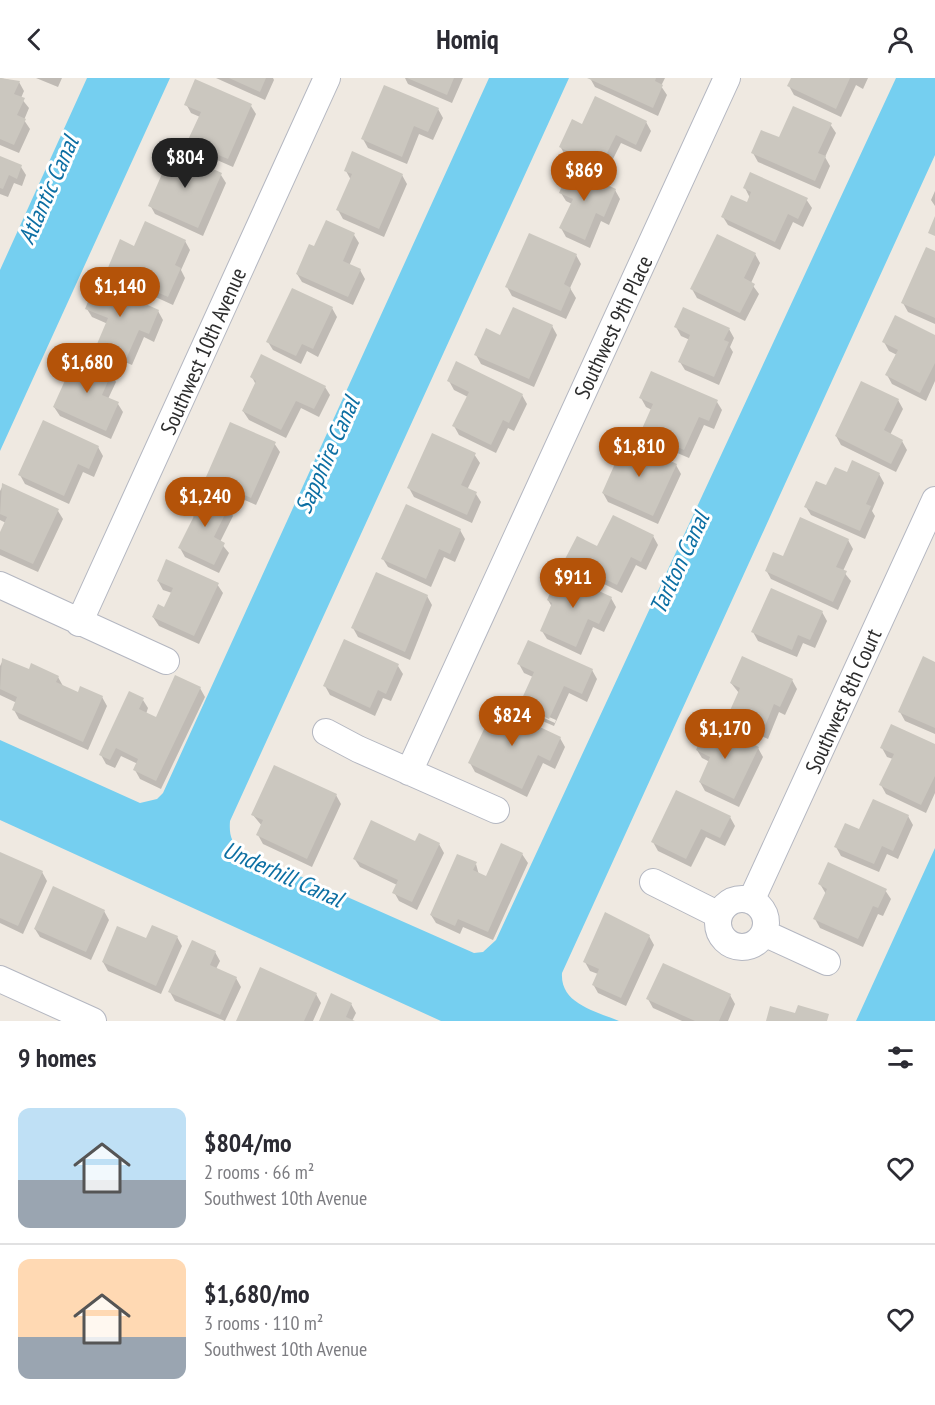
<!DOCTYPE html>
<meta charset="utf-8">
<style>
body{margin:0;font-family:"PT Sans Narrow",sans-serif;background:#f2f2f3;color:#2b2b33;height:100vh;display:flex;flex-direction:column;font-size:22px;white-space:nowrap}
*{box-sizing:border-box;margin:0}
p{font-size:20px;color:#7c7c81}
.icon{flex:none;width:33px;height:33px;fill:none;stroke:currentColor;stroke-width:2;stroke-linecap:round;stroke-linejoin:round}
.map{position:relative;height:943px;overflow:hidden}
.sheet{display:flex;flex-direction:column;background:#fff;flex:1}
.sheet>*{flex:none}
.price{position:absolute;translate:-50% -51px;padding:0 14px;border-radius:21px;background:#b45309;color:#fff;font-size:20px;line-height:39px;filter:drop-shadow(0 2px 3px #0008)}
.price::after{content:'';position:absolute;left:50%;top:36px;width:18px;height:14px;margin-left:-9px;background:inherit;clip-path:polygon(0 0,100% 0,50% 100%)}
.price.on{background:#222;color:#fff}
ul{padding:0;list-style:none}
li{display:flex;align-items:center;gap:18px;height:150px;padding:0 18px}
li+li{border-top:2px solid #e1e1e2}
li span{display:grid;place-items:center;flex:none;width:168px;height:120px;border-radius:12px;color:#555}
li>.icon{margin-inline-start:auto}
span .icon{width:72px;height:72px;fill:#fffc;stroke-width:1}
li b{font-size:26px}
h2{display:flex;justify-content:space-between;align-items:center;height:72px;padding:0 18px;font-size:26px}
header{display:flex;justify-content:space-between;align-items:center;height:78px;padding:0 18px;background:#fff;font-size:27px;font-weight:700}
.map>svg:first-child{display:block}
.water{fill:#75cff0}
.shadow{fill:#0003;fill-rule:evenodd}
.building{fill:#cbc7bf}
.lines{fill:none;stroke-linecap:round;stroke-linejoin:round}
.minor-casing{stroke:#b4b7c1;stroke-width:28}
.minor{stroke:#fff;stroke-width:26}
.labels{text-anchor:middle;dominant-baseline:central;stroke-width:6;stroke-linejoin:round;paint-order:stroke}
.street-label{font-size:22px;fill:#2e2e2e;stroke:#fff}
.water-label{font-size:24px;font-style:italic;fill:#0d6fa3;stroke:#fff}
</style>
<header><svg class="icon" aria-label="back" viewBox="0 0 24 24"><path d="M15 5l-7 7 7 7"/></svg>Homiq<svg class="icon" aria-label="person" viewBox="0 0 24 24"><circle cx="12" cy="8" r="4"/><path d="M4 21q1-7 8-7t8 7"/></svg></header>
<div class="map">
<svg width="935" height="943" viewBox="0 0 935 943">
<rect width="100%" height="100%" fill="#efe9e1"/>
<path class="water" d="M87 0H170L0 373V192Z
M489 0H569L230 743C229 756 231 766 243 773L474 875 483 874 496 862 896 0H935V77L562 895C560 926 596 933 619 943H441L0 742V662L140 725 157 721 163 715Z
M935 770V943H856Z"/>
<path class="shadow" d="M0 0 19 4 24 13 21 20 29 30 24 42 30 51 19 75 0 67Z
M36 0H62L58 9Z
M216 0H273L274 2 265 22Z
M405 0H463L452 25 408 6Z
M590 0H665L661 8 667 17 658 38 595 9Z
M793 0H868L863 11 856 7 841 39 794 17 789 8Z
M596 20 646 44 651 53 641 74 621 65 605 97 565 77 560 68 582 48Z
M186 26 251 28 256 36 233 89 194 72 189 63 200 39 191 35Z
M438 31 443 40 433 62 419 56 407 86 368 70 363 61Z
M830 46 836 55 825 79 830 88 820 111 758 84 753 75 779 61Z
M0 79 21 89 26 97 22 108 14 105 8 119 0 116Z
M346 93 402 97 407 106 384 159 343 141 338 132 351 102Z
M221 97 226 105 203 158 155 136 150 127Z
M745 110 806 121 812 130 803 149 793 144 780 172 728 147 723 139 747 126 750 120Z
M615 112 620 121 609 147 601 143 590 170 566 159 561 150 572 126 566 123 561 115Z
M935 113V128L931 122Z
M327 144 354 157 359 165 349 188 360 192 365 201 353 227 302 204 297 196 315 170Z
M185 163 190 172 181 192 185 200 173 227 114 200 109 191 135 170Z
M935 175V246L908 234 903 225Z
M755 176 760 185 751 205 759 216 745 243 697 220 692 211Z
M576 177 581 186 570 210 576 220 566 241 512 218 507 209Z
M332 230 337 239 318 279 307 273 301 286 273 272 268 264Z
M87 231 158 233 163 242 154 264 144 259 132 287 104 275 99 266 108 246 92 239Z
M552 248 557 257 534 309 481 286 476 277 501 259Z
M676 249 729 251 734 260 730 269 733 274 719 307 685 292 680 284 690 262 681 258Z
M935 258V303L926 323 892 306 887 297 897 277 889 273 884 264Z
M111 295 116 304 108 321 118 326 123 334 111 361 60 338 54 329Z
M252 299 325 309 330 317 319 339 301 330 286 360 249 342 243 333 256 307Z
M449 303 522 317 527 326 514 353 508 350 496 375 459 357 454 348 468 319 454 312Z
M641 320 717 324 722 332 714 351 704 347 689 380 647 362 642 353 652 332 646 329Z
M898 322 903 331 890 357 902 363 907 372 896 394 841 367 836 358Z
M274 365 280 374 256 427 213 408 208 399Z
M98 369 103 378 94 399 83 394 69 426 25 406 20 397Z
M474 376 480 385 467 412 476 416 481 424 472 445 414 419 409 410Z
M676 387 681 396 658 446 608 424 603 415Z
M848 396H879L884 405 872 433 875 438 865 461 811 437 806 429 827 409Z
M3 407 58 433 63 441 38 494 0 477V458L6 445 0 442V413Z
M228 429 233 438 220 464 229 475 219 495 185 479 180 470 195 441 190 432Z
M460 452 465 461 455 484 444 479 431 509 388 489 383 481Z
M653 458 658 467 646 492 636 487 622 515 572 490 567 481 598 470Z
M848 462 853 471 843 493 851 503 838 532 771 501 766 492Z
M158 503 217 506 223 515 199 566 159 548 153 539 165 531 172 515 163 512Z
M427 518 432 527 410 582 358 559 353 550Z
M611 520 616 529 604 554 593 549 581 577 547 561 542 553 552 529 548 522Z
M822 534 827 543 815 570 803 565 797 579 758 563 753 554Z
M3 582 29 593 58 599 63 608 78 616 102 619 107 628 88 672 19 641 14 632 17 625 0 617V588Z
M935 585V656L905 643 900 634Z
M519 586 592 592 597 601 587 624 569 615 554 648 526 636 521 627 533 599 524 595ZM526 629 556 642 555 645 526 632Z
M398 588 403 596 391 623 383 620 375 638 330 617 325 608Z
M792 602 797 611 785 637 779 634 768 661 735 646 729 637 739 615 731 605Z
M200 610 205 619 161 711 140 701 135 692 138 686 121 678 115 690 106 686 101 677 143 622 148 630 146 636 156 640Z
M560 660 565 669 555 691 543 685 527 719 475 694 470 685Z
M935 667V715L926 735 886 716 881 707 893 681 887 679 882 670Z
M758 670 763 679 739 729 705 713 700 704 710 684 702 680 697 672Z
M336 717 341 726 312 789 263 766 258 757 262 748 253 737Z
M908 738 913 747 898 781 887 776 879 794 841 778 836 769 860 753Z
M730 739 735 748 725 768 706 759 691 789 658 773 653 764Z
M416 765 439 766 444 775 417 832 399 823 394 814 397 807 360 789 354 780Z
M0 775 42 794 47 803 23 856 0 845Z
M522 776 528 785 493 862 463 849 460 856 436 845 431 837 476 786 479 797 486 800Z
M820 806 885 812 891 821 883 838 878 836 863 869 820 850 815 841 826 816Z
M104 833 109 842 91 882 40 859 35 851Z
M649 858 654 867 626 928 598 915 593 906 598 896 590 893 585 884Z
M177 859 182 868 161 916 108 893 103 884 147 862Z
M215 874 220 883 216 891 236 900 241 909 225 943 175 923 170 914Z
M316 916 321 925 313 943H238Z
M730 917 735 926 728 943H682L653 930 648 921Z
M351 926 356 935 352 943H321Z"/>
<path class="building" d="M0 0 20 3 14 16 25 20 17 37 26 41 14 67 0 61Z
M229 0H266L260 14Z
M407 0H454L447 17Z
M587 0H656L655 3 663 7 653 30Z
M791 0H850L836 31 787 8Z
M195 1 252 26 228 81 187 64 201 34 184 27Z
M384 7 439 30 428 54 414 48 402 79 361 61Z
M595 18 647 43 636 67 616 57 600 89 559 69 572 41 582 46Z
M793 28 832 45 818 75 826 78 815 103 751 75 761 52 779 59Z
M172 73 222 95 198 150 148 128Z
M352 73 403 96 379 151 336 132 352 96 344 93Z
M0 78 22 87 17 101 9 97 3 111 0 110Z
M570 90 616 111 604 139 596 135 585 162 559 150 573 121 559 115Z
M750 94 808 120 798 141 788 136 775 164 721 139 731 117 747 124 751 114 743 110Z
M935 138V158L928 155Z
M326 142 355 155 343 183 361 191 348 219 296 196 309 166 314 168Z
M145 143 186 162 175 187 181 190 168 219 107 192 120 161 134 168Z
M529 155 577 176 564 206 571 210 561 233 505 209Z
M717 156 756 175 744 200 755 206 740 235 690 211Z
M926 169 935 173V240L901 225Z
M96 204 159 232 149 256 139 252 127 279 97 266 108 240 85 231Z
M292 210 333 229 313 271 302 266 296 278 266 264Z
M513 229 553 247 529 301 474 277 486 250 500 257Z
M683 229 730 250 724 262 729 264 714 299 678 284 690 257 674 249Z
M895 237 935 257V285L920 315 885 297 898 272 882 264Z
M261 276 326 308 314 331 296 323 281 352 242 333 256 303 250 299Z
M76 278 112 294 102 317 119 324 106 353 53 329Z
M456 283 523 316 509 345 503 342 491 367 452 348 469 314 447 303Z
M651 293 718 322 709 343 699 339 684 372 641 353 653 326 639 320Z
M861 303 899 321 884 352 903 362 891 386 835 358Z
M43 342 99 368 89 391 78 386 64 418 18 397Z
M230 344 276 364 251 420 206 399Z
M432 355 476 375 461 407 477 414 467 437 407 410Z
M625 363 677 386 653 438 602 415Z
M852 382 880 395 866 426 871 428 860 453 804 429 816 403 826 407 835 389 847 394Z
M2 405 59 431 33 486 0 471V454L7 439 0 436Z
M198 412 229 428 214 459 225 465 214 487 178 470 195 436 188 432Z
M406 426 461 451 450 476 439 471 426 501 381 481Z
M613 437 654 457 641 484 631 479 617 507 565 481 577 458 597 468Z
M800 439 849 461 836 489 847 493 833 524 765 493 773 474 783 478Z
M166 481 219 505 194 558 152 539 158 526 164 529 173 510 157 503Z
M376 494 428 517 405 574 351 550Z
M559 495 612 519 599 546 588 541 576 569 540 553 552 525 547 522Z
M771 510 823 533 810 562 798 557 792 572 751 554Z
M344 561 399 586 386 616 378 612 370 630 323 608Z
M528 562 593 591 582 616 564 608 549 641 519 627 534 594 517 586Z
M742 578 793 601 780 629 774 626 763 653 728 637 740 610 730 605Z
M923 578 935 584V650L898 634Z
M2 580 29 591 31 585 59 598 56 604 78 614 80 608 103 618 83 664 12 632 17 619 0 611Z
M175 597 201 609 156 703 133 692 138 681 116 670 110 682 99 677 129 613 144 620 139 631 156 639Z
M495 628 561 659 550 683 538 677 522 711 468 685Z
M708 644 759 669 734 721 699 704 710 679 696 672Z
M891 646 935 666V698L921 727 879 707 894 676 880 670Z
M274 687 337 716 307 781 256 757 263 742 251 737Z
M676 712 731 738 720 760 701 751 686 781 651 764Z
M873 721 909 737 893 773 882 768 874 786 834 769 845 745 859 751Z
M371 742 415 763 419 755 440 765 412 824 392 815 398 802 353 781Z
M501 765 523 775 488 854 458 841 455 848 430 837 457 776 477 784 473 792 486 798Z
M0 774 43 793 18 848 0 840Z
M828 784 887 811 878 830 873 828 858 861 813 841 827 811 818 806Z
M53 808 105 832 86 874 34 851Z
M605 834 650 857 621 920 592 907 599 891 583 884Z
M152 847 178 858 156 908 102 884 117 848 146 860Z
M192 862 216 873 210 887 237 899 220 937 168 914Z
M663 885 731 916 719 943H695L646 921Z
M260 889 317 915 304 943H236Z
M331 915 352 925 346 939 355 943H319Z
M798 927 829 936 827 943H766L770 928 795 935Z"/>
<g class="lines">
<defs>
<path id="minor" d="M0 507 166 583
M79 545 327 0
M326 654 358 671 496 732
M409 694 727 0
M653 804 719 837
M718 845a24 24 0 1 1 48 0a24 24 0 1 1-48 0Z
M751 823 935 422
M764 855 827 884
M0 901 93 943"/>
</defs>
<use href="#minor" class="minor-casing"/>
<use href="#minor" class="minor"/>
</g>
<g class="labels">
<g class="street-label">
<text transform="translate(613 249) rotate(-65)">Southwest 9th Place</text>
<text transform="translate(203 273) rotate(-66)">Southwest 10th Avenue</text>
<text transform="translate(843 623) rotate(-66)">Southwest 8th Court</text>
</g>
<g class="water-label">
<text transform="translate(48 112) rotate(-66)">Atlantic Canal</text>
<text transform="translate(327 377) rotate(-66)">Sapphire Canal</text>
<text transform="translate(679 485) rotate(-65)">Tarlton Canal</text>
<text transform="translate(283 796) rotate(24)">Underhill Canal</text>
</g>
</g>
</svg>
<b class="price on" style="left:185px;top:111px">$804</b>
<b class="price" style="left:584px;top:124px">$869</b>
<b class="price" style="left:120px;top:240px">$1,140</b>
<b class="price" style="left:87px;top:316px">$1,680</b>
<b class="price" style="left:639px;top:400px">$1,810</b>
<b class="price" style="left:205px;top:450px">$1,240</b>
<b class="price" style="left:573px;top:531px">$911</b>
<b class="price" style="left:512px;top:669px">$824</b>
<b class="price" style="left:725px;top:682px">$1,170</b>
</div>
<section class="sheet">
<h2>9 homes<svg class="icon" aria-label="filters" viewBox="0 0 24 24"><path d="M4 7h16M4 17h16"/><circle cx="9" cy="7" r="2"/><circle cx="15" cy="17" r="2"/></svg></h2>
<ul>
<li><span style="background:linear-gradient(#bfe0f5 60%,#9aa5b1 0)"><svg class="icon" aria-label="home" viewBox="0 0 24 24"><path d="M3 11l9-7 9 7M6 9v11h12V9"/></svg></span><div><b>$804/mo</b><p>2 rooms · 66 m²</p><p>Southwest 10th Avenue</p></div><svg class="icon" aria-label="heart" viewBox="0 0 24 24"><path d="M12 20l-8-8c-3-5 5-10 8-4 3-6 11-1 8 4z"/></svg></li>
<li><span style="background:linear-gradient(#ffd9b3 65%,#9aa5b1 0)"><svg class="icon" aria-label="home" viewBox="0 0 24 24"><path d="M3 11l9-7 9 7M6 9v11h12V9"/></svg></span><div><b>$1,680/mo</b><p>3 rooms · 110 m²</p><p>Southwest 10th Avenue</p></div><svg class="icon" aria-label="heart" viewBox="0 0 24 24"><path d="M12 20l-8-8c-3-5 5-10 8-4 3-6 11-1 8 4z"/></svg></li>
</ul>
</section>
